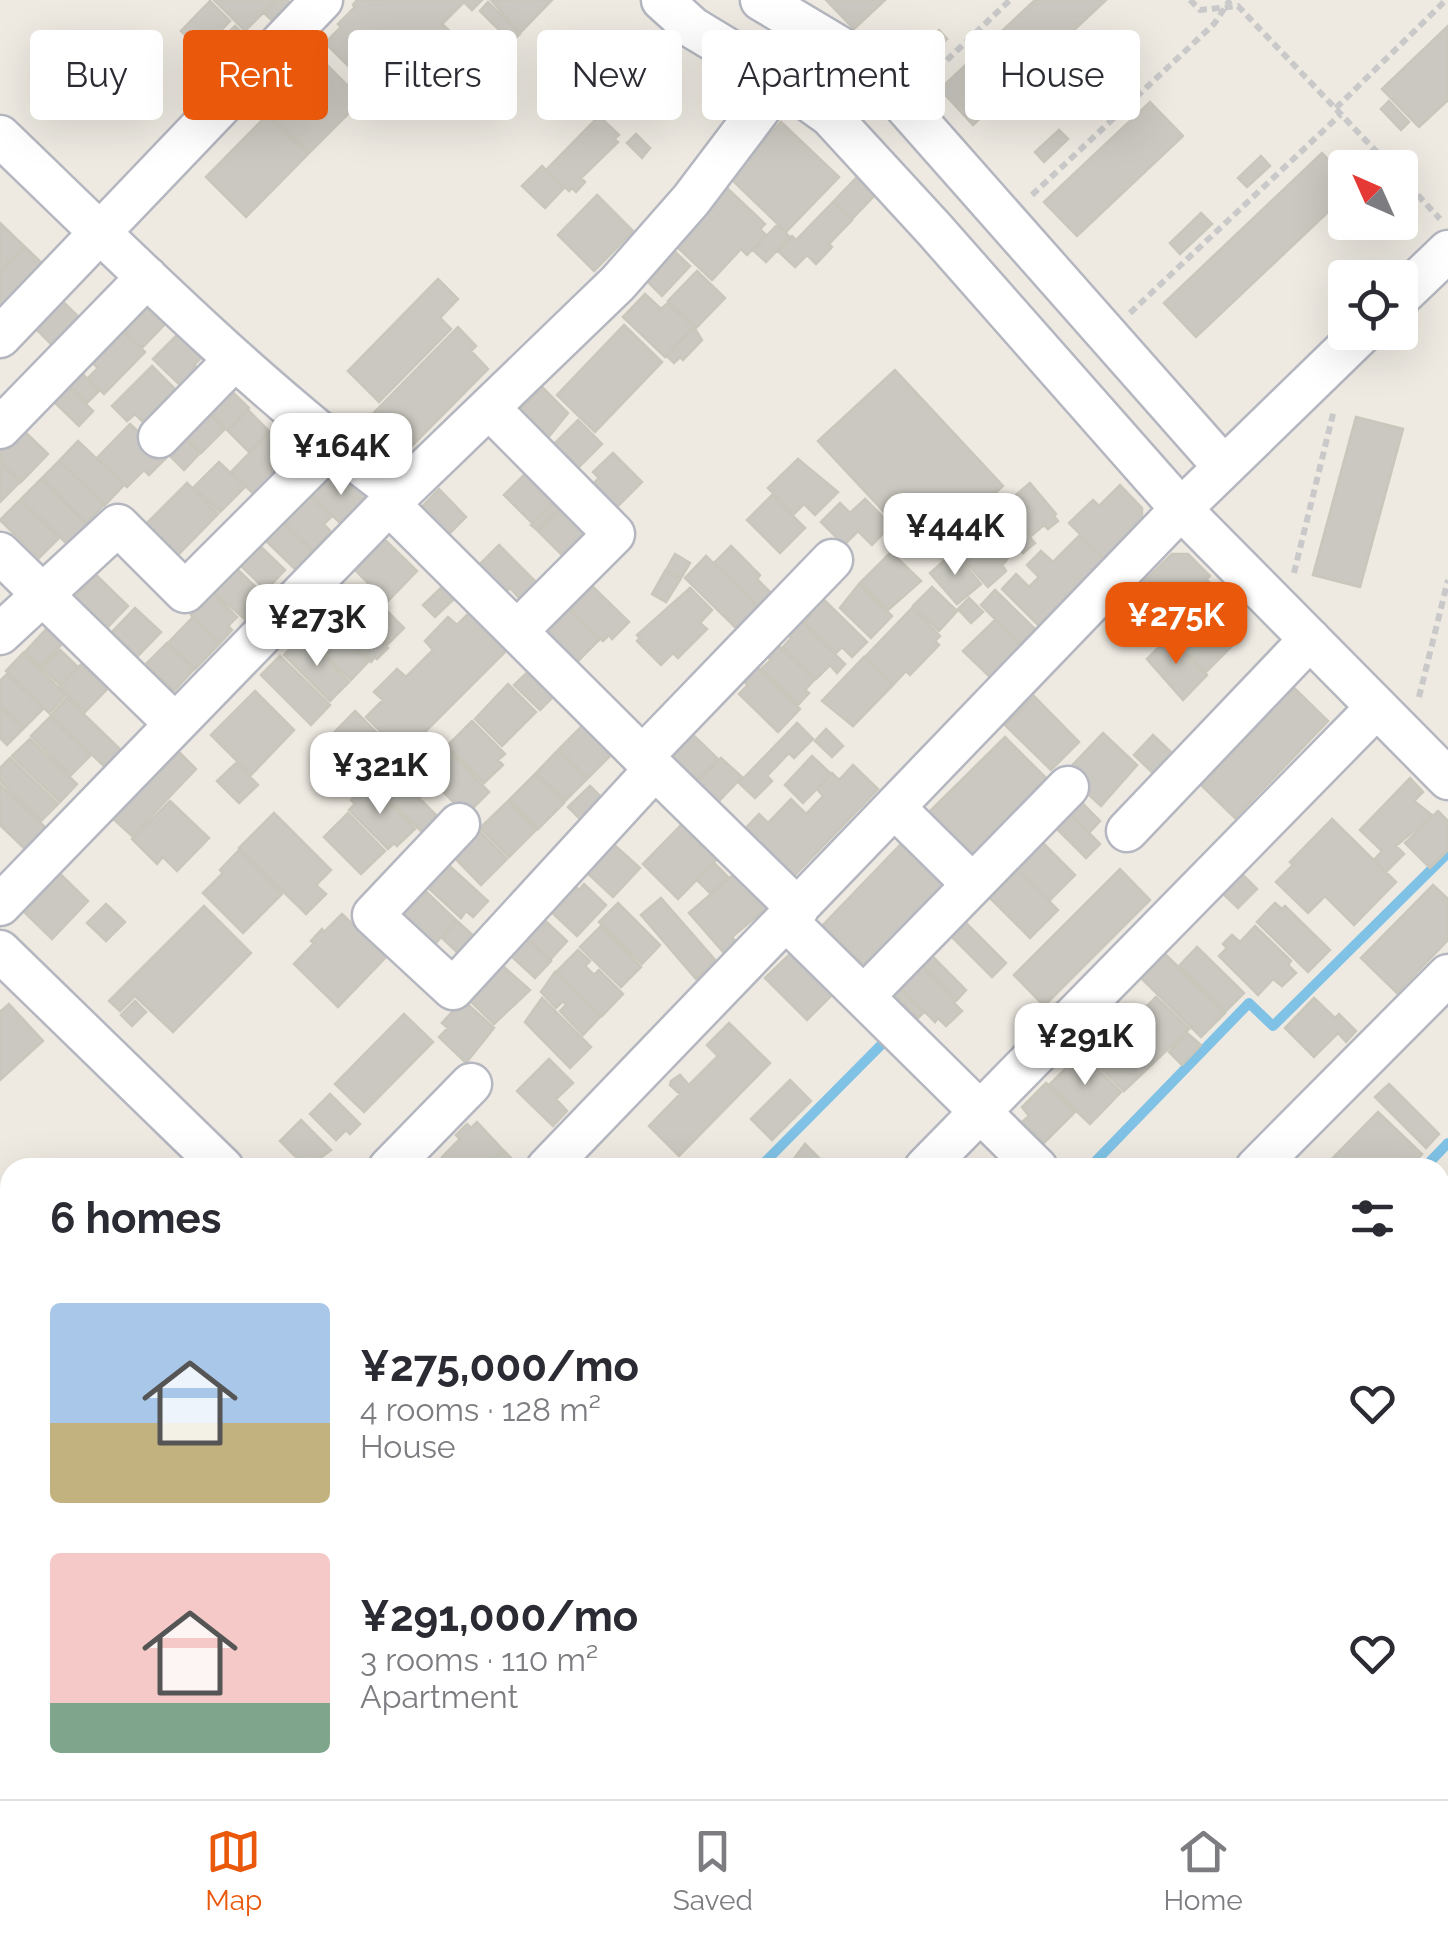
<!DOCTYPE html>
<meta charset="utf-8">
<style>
body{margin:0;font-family:Raleway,sans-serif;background:#f7f7f7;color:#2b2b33;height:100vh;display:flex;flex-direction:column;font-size:38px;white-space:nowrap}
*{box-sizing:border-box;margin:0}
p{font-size:32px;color:#7c7c81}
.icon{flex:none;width:55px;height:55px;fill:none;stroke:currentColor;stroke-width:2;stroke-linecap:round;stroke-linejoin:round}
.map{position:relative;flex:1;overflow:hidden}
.details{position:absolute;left:0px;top:1158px;width:1450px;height:642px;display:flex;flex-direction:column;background:#fff;border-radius:30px 30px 0 0;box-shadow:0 10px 40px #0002}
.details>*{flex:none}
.guide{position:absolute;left:30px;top:30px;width:1390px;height:90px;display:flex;gap:20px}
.needle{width:65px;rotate:315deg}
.tools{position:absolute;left:1328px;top:150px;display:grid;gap:20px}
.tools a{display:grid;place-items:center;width:90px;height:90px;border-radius:10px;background:#fff;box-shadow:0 10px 40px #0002;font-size:50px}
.price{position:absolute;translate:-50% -85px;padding:0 22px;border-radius:20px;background:#fff;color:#222;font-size:32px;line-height:65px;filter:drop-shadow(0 2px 5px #0008)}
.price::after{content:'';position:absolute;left:50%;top:60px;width:30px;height:22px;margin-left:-15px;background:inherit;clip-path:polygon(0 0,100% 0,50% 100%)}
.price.current{background:#ea580c;color:#fff}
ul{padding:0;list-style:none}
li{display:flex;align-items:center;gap:30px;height:250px;padding:0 50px}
li span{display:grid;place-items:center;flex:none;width:280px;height:200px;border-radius:10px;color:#555}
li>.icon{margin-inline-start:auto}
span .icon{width:120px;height:120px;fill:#fffc;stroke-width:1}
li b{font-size:42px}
h2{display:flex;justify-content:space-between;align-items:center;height:120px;padding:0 50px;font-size:42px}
.pill{padding:0 35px;border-radius:10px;background:#fff;box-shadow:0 10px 40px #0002;font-size:35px;line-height:90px}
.pill.current{background:#ea580c;color:#fff}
.tab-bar{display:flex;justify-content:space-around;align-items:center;height:140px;border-top:2px solid #e1e1e2;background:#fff;font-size:28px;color:#7c7c81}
.tab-bar a{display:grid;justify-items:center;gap:5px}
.tab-bar .current{color:#ea580c}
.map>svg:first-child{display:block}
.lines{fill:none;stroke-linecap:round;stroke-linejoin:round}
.stream{stroke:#7fc2e6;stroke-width:10}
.building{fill:#cac8c0;stroke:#c9c6bb;stroke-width:2.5}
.minor-casing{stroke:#b5b7c0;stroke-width:45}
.path{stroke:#c9c9c9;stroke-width:6;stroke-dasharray:8 5;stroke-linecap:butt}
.minor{stroke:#fff;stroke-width:40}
</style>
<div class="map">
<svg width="1448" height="1799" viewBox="0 0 1448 1799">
<rect width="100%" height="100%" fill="#eeeae2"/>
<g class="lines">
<path class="stream" d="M759 1168 882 1044
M1089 1168 1249 1003 1273 1026 1448 853
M1424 1168 1448 1143
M1440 1516 1448 1507
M800 1799 809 1790
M1159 1799 1168 1790"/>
</g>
<path class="building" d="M214 0H276L245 31Z
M277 0H287L296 9 279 27 264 13Z
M357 0H482L472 10 464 2 442 24 451 32 421 63 412 55 388 79 398 89 385 102 325 43 341 27 338 24 355 7 353 5Z
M491 0H552L520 33Z
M826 0H885L854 29Z
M1035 0H1106L973 125 940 89Z
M210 1 230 21 201 51 181 31Z
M488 2 520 34 511 42 480 11Z
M235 26 256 46 227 75 206 55Z
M1448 26V100L1419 127 1382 89Z
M939 30 947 39 924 61 916 51Z
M322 60 362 100 309 153 269 114Z
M1389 101 1409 122 1401 130 1381 109Z
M1150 102 1183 136 1077 236 1044 202Z
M267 115 308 154 246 217 206 177Z
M599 116 619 135 614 139 618 142 581 178 585 182 576 192 572 188 569 191 547 169Z
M781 122 839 177 786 232 729 177Z
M1059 130 1068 139 1044 162 1035 152Z
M636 134 650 148 642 158 627 143Z
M1322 153 1345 177V196L1196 337 1164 303Z
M1261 156 1270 166 1247 187 1238 178Z
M542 166 564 188 545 208 522 186Z
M857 177 875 195 852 219 834 201Z
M727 188 765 224 760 229 766 235 747 255 741 249 712 280 673 243Z
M597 195 633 231 594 271 558 235Z
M833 202 852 220 829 244 832 247 816 264 807 255 795 267 778 251 792 236 796 240Z
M1201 213 1212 224 1180 254 1170 243Z
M0 223 24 246 0 271Z
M777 225 790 237 766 262 753 250Z
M25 247 46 267 6 309 0 303V273Z
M671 248 690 266 662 296 643 277Z
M697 271 725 298 696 328 668 301Z
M438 279 458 299 440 318 451 329 379 402 348 371Z
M645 294 661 309 668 303 693 327 665 357 623 317Z
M59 298 87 325 60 353 32 325Z
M145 300 167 322 142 348 121 326Z
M624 325 662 362 595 432 557 395Z
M458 327 476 346 471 351 488 369 400 458 382 441 375 448 357 430Z
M694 327 702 340 683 360 680 357 674 363 667 356Z
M120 328 145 352 104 394 88 378 98 368 89 359Z
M183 329 203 356 194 365 199 370 182 387 153 359Z
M152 366 178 392 146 425 135 414 127 421 112 406Z
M79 370 99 391 87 403 67 382Z
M895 370 1003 486 953 532 940 518 913 543 818 441Z
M65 384 93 411 79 426 51 399Z
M226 386 249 408 227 430 205 408Z
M542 387 568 413 543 444 514 415Z
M203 408 225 429 201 453 180 431Z
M248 410 269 431 249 452 228 431Z
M1356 417 1403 429 1360 587 1313 575Z
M578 420 602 444 571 475 547 451Z
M130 424 166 458 149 475 144 470 127 487 97 458Z
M21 428 48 454 21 482 0 461V450Z
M179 432 200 453 184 470 163 449Z
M270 432 294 455 260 500 231 472Z
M78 441 124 485 105 505 59 461Z
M613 453 642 482 613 511 590 487 599 478 593 472Z
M798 459 838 492 815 515 804 504 794 514 768 488Z
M59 461 104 505 86 523 42 478Z
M219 462 245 487 220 512 194 487Z
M0 463 20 482 0 502Z
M334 469 353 487 357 483 373 498 344 527 310 493Z
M527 472 555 500 532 523 504 495Z
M41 479 86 524 67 544 21 499Z
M187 483 218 514 176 557 144 526Z
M1030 483 1056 514 1054 516 1058 521 1048 529 1044 525 1031 536 1004 505Z
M1120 485 1142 508V521L1105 559 1069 523 1093 500 1099 506Z
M439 489 466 517 445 538 418 511Z
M308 495 331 517 324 524 331 532 314 551 283 521Z
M772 495 805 528 780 553 747 520Z
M865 499 891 525 872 545 858 531 844 545 821 522 840 503 850 513Z
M20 500 59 538 39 558 0 520Z
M567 502 591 542 570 563 538 531Z
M552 503 559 509 537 530 531 525Z
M1003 506 1035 543 1023 553 1019 549 1007 559 980 526Z
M281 521 312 551 295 569 264 539Z
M979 529 1006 561 1002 565 1006 571 988 587 955 550Z
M1080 535 1106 561 1040 627 1002 589 1016 574 1029 587 1039 577 1027 565 1041 551 1053 562Z
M382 537 417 571 387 602 352 567Z
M259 545 285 570 266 590 240 565Z
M499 545 541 587 521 600 510 588 503 594 477 567Z
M731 546 760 575 757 579 771 593 758 606 714 563Z
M891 552 921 581 888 610 860 583Z
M954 552 981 584 957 604 930 573Z
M675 554 690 563 681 578 666 570Z
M1172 554H1188L1210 576 1154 633 1123 602Z
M706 556 757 607 736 628 685 578Z
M236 568 267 598 246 620 213 592Z
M665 571 680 580 666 602 652 594Z
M96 575 128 606 107 628 75 597Z
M1208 581 1243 615 1227 631 1237 641 1206 672 1162 627Z
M445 584 457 596 435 617 423 605Z
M859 584 892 616 871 638 840 608Z
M591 585 629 622 612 639 609 635 603 641 569 607Z
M932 587 957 611 939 631 913 606Z
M364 588 404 628 387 645 347 605Z
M690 588 712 610 700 623 707 629 678 658 673 653 661 665 637 641 640 638 637 635Z
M995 590 1038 632 1023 647 981 605Z
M212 593 237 617 228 626 232 630 220 643 191 615Z
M820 596 867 642 852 657 842 647 836 653 804 622 812 614 807 609Z
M969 598 983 612 971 623 958 609Z
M135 608 161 632 137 657 112 632Z
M347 608 388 648 377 659 375 657 371 662 332 623Z
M912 608 940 636 935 641 939 645 910 675 906 671 894 684 865 657Z
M568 609 599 640 576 663 545 632 552 625 549 622 561 610 564 613Z
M470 612 507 650 403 754 366 717 383 700 374 692 397 669 406 677 433 650 425 641 448 617 457 625Z
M797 617 845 664 837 673 830 665 816 679 783 647 791 638 784 631Z
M192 618 219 644 195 669 168 643Z
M995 620 1022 647 991 678 963 651Z
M330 624 368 662 351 680 313 643Z
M48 627 63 643 40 667 25 652Z
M1165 633 1207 675 1183 700 1147 659 1160 646 1155 642Z
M299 639 304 644 308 640 349 682 330 701 284 655Z
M773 641 814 680 805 690 809 693 798 705 761 669 771 660 763 652Z
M167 643 194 669 174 691 146 664Z
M60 650 78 667 60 685 42 668Z
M23 653 66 695 49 713 6 671Z
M280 656 330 705 311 725 261 675Z
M864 657 893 685 853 726 822 701Z
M87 658 113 683 85 712 59 688Z
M755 665 800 709 778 732 739 694 748 685 741 679Z
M532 668 557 693 540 710 514 685Z
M7 674 43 709 24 728 0 705V681Z
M508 684 536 712 502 746 475 719Z
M1291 685 1328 721 1235 818 1198 782Z
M255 691 294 730 251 775 211 735Z
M1034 696 1079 742 1051 770 1005 725Z
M67 698 123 752 107 769 51 715Z
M0 707 23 729 7 745 0 738Z
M355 711 384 740 354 771 325 742Z
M50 717 90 756 71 775 31 736Z
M589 719 618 748 588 778 559 749Z
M472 721 505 754 498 760 503 765 484 783 447 746Z
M797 723 813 739 794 758 789 753 767 776 772 781 755 798 739 783Z
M826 729 843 746 832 757 815 741Z
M691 733 718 759 697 780 670 755Z
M1103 733 1137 765 1101 806 1088 794 1085 796 1063 775Z
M1153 735 1173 754 1154 774 1134 755Z
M1005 737 1048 780 966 862 922 819Z
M30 739 77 784 60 802 12 756Z
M324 743 350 769 343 776 317 750Z
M174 747 196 769 132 836 109 815Z
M445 747 489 792 466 815 423 771Z
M558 750 587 779 565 801 536 773Z
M812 756 831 774 803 803 785 785Z
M10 758 58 804 41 821 0 781V768Z
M401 758 413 771 409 775 426 792 419 798 440 819 425 835 374 785Z
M721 758 742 777 718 802 697 782Z
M236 763 258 785 239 803 217 781Z
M853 765 878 789 791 879 744 830 759 814 768 823 791 799 806 814 823 796 817 789 832 773 839 780Z
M535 774 564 803 538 829 509 800Z
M1410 778 1423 792 1414 801 1432 815 1396 846 1404 854 1386 872 1374 860 1382 851 1360 830Z
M369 782 415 829 397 846 394 843 388 849 349 810 355 804 351 800Z
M0 785 46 828 25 849 0 825Z
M590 786 607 803 586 825 568 807Z
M1074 795 1100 821 1089 833 1063 807Z
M170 801 209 838 177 871 163 857 157 864 132 839Z
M508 801 536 830 509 857 480 828Z
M1063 807 1100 844 1086 858 1049 821Z
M1438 811 1448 821V850L1430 868 1405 843Z
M274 813 331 870 316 885 326 894 306 914 239 848Z
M348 813 385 851 361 874 324 837Z
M1332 819 1396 882 1354 925 1325 896 1308 913 1276 882 1293 865 1290 862Z
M685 821 720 856 678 899 643 864Z
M473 825 507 859 481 885 448 851Z
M1036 836 1075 875 1049 901 1010 862Z
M611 842 640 868 613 897 582 868Z
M903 842 946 883 865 967 822 926Z
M239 850 282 894 243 933 203 893 223 873 220 870Z
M443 860 488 901 473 917 466 911 461 918 423 883Z
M1010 862 1058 910 1030 938 982 890Z
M714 863 728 877 711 894 697 880Z
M55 869 88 901 52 939 19 907Z
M1120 869 1150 900 1044 1006 1014 975Z
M739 870 769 906 732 937 736 942 724 953 689 913Z
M1238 870 1257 889 1238 908 1219 890Z
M584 884 606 905 577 936 546 907 566 885 571 891 575 886 579 890Z
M1433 885 1448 899V940L1397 993 1361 958Z
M420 886 456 920 435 944 398 909Z
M661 898 716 961 696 979 641 915Z
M618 903 660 945 642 964 599 922Z
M1275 903 1282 909 1285 906 1330 950 1308 972 1257 922Z
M106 904 125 922 106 941 87 923Z
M204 906 251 953 173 1032 135 996 120 1011 109 1001Z
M342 914 386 957 338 1007 294 964 314 943 311 941 322 929 324 932Z
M957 914 1006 963 992 977 943 928Z
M539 915 567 941 550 960 522 933Z
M457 921 477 939 461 956 442 938Z
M601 926 641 967 621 987 580 947Z
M1255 926 1291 961 1288 965 1296 973 1282 986 1273 979 1258 995 1219 956 1227 948 1223 944 1232 935 1240 942Z
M525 937 551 961 535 978 509 954Z
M1197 947 1244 993 1225 1012 1179 966Z
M924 948 966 990 957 1000 914 957Z
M578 950 590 961 585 966 594 975 599 970 623 994 602 1016 557 971Z
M792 952 833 994 807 1020 765 978Z
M1164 953 1225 1013 1201 1037 1140 977Z
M914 958 956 1000 954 1003 962 1011 946 1026 938 1018 935 1022 892 979Z
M496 960 530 990 494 1024 464 995Z
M555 972 600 1017 583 1035 560 1011 566 1005 563 1001 556 1008 541 992Z
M894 982 924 1012 918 1018 888 988Z
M1156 997 1189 1029 1124 1091 1074 1042 1097 1019 1101 1024 1119 1006 1133 1020Z
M542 998 591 1047 570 1068 525 1022Z
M1314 998 1335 1018 1339 1014 1356 1031 1346 1042 1338 1033 1314 1057 1285 1028Z
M463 1000 494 1028 466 1063 439 1037 448 1028 442 1023Z
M135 1001 146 1012 132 1026 121 1015Z
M9 1004 43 1041 0 1080V1012Z
M404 1014 433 1042 364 1112 335 1084Z
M729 1023 770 1063 679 1156 649 1126 680 1094 670 1085 671 1081 680 1075 689 1085 718 1056 707 1045Z
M1187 1033 1201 1045 1182 1065 1169 1052Z
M1081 1053 1121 1092 1090 1124 1049 1085Z
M549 1059 573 1083 556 1099 567 1111 553 1126 517 1091Z
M790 1080 811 1101 772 1140 751 1119Z
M1046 1083 1075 1112 1044 1143 1022 1122 1029 1116 1022 1107Z
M1389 1084 1439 1134 1426 1148 1375 1097Z
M330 1094 360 1124 350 1134 346 1130 336 1140 310 1114Z
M1378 1112 1422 1154 1409 1168H1323Z
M301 1120 331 1150 307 1168 280 1141Z
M477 1122 503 1150 485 1168H452L442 1157 460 1139 456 1135 467 1124 471 1128Z
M805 1144 829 1168H787Z
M504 1151 521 1168H487Z
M0 1188 10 1198V1236L0 1226Z
M1440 1201 1448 1208V1240L1445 1243 1440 1238Z
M158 1790H226L217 1799H148Z
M339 1790H555L546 1799H329Z
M1045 1790H1134L1125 1799H1054Z
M1172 1790H1222L1232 1799H1165Z
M1233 1790H1281L1272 1799H1242Z"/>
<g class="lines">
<defs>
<path id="minor" d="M662 0 693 28 781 81 830 116 934 229 1181 509 1448 779
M761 0 853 55 890 89 1224 467
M0 136C129 260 255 388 399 494
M1400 297 1448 251
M0 337 322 0
M489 408 614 534 517 631
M0 428 147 277
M159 437 235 359
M389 504 655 769 453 989 373 915 459 824
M0 553 174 723
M0 634 118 525 185 592 332 445
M643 756 832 560
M655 769 798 909
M895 808 972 884
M1127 831 1310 639
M0 905 389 504 618 283 691 200 781 81
M787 921 1037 1168
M0 951 223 1168
M864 996 1068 787
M389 1168 471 1084
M547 1168 1181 509 1363 332
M925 1168 1377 707
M1256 1168 1448 975
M0 1295 10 1285
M1440 1318 1448 1310
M1440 1565 1448 1573
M0 1684 10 1675
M1440 1718 1448 1710
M0 1753 10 1763
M38 1790 48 1799
M864 1790 873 1799
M303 1799 312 1790
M629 1799 637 1790
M962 1799 971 1790
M1360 1799 1369 1790"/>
</defs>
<use href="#minor" class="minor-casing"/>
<path class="path" d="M1190 0 1200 10 1238 6 1392 168
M928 78 1010 0
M1336 108 1446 0
M1400 176 1440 219
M1032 195 1214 24 1230 0
M1130 313 1341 114
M1294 573 1334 410
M1419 697 1448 580
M0 1398 10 1410"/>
<use href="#minor" class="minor"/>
</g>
</svg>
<div class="tools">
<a><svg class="needle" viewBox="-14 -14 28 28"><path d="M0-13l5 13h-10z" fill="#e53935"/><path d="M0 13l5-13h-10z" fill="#7c7c81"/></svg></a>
<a><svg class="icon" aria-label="locate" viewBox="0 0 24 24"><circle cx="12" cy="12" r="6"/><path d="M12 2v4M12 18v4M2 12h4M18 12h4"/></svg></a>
</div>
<b class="price" style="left:341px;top:498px">¥164K</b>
<b class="price" style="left:955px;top:578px">¥444K</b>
<b class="price current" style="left:1176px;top:667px">¥275K</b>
<b class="price" style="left:317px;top:669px">¥273K</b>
<b class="price" style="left:380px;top:817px">¥321K</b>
<b class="price" style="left:1085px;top:1088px">¥291K</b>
<div class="guide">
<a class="pill">Buy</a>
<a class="pill current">Rent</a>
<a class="pill">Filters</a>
<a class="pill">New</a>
<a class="pill">Apartment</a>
<a class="pill">House</a>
</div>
<section class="details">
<h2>6 homes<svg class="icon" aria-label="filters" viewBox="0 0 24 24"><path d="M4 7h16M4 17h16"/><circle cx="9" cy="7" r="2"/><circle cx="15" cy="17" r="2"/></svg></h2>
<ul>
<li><span style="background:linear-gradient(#a9c7e8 60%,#c2b280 0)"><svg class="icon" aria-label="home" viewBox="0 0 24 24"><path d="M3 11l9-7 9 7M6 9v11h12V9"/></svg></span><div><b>¥275,000/mo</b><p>4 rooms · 128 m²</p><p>House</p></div><svg class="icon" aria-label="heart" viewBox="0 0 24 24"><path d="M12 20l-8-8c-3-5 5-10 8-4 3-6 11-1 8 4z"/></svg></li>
<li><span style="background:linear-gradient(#f6c9c9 75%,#7fa58c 0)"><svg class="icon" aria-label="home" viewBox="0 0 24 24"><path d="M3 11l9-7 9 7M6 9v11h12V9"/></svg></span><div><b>¥291,000/mo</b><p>3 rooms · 110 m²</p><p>Apartment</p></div><svg class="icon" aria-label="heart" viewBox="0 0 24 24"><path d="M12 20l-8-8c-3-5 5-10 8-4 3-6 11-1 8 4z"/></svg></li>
</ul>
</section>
</div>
<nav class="tab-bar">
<a class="current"><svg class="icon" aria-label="map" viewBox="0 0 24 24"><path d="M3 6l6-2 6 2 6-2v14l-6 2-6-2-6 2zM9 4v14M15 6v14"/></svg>Map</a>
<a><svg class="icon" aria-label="saved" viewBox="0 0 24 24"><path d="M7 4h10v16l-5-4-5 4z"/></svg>Saved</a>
<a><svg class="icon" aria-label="home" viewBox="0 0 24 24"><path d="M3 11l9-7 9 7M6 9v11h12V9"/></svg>Home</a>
</nav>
